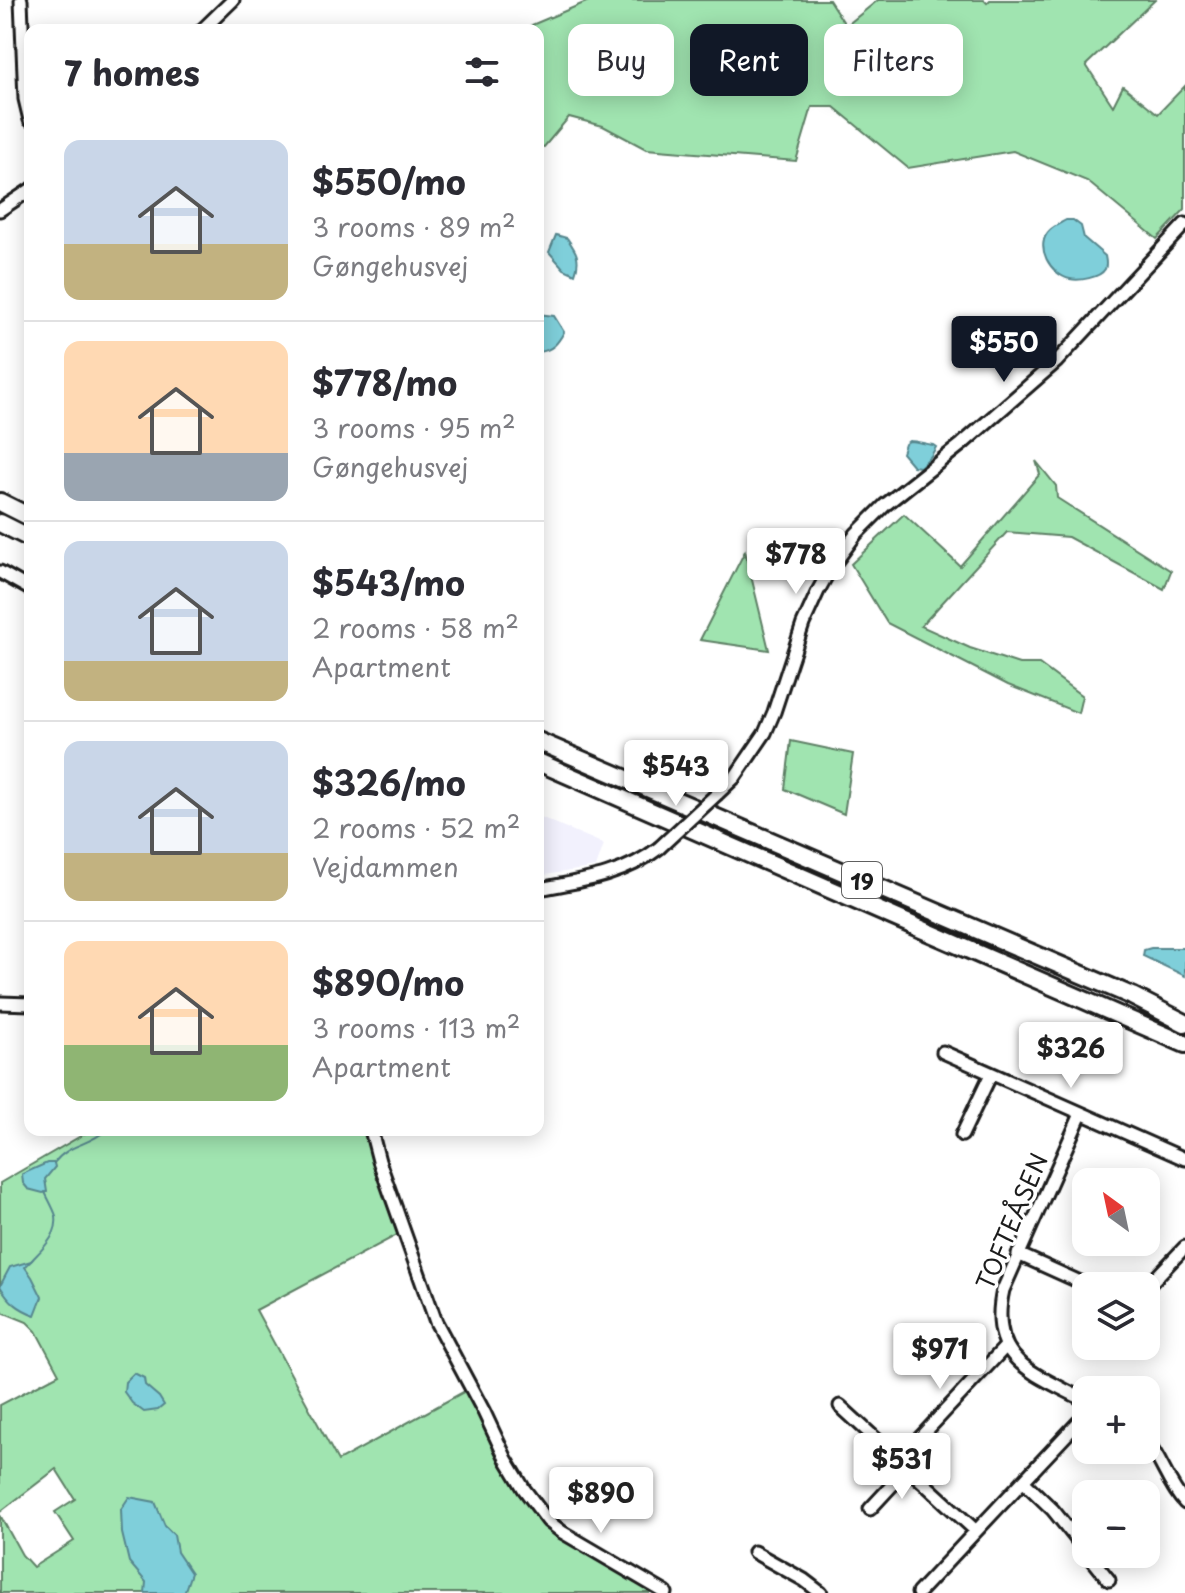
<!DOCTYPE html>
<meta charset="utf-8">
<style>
body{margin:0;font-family:"Playpen Sans",sans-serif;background:#f2f2f3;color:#2b2b33;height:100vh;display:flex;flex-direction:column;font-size:30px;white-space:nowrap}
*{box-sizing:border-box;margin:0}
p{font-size:26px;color:#7c7c81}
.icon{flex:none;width:44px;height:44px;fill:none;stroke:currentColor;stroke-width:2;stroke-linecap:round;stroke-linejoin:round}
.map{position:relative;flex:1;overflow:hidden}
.details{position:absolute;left:24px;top:24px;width:520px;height:1112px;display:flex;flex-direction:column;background:#fff;border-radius:16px;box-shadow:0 4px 20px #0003}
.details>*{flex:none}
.guide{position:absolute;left:568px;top:24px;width:496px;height:72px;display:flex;gap:16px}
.needle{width:52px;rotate:327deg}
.fabs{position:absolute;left:1072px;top:1168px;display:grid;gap:16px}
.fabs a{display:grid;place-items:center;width:88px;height:88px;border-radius:16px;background:#fff;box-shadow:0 4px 20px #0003;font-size:40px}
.price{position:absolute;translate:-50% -68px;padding:0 18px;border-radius:8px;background:#fff;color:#222;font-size:26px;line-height:52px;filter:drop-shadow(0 2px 4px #0008)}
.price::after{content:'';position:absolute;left:50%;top:48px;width:24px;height:18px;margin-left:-12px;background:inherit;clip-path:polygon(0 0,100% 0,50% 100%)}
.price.active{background:#111827;color:#fff}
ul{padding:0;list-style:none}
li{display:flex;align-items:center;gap:24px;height:200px;padding:0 40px}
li+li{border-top:2px solid #e1e1e2}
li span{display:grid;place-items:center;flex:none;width:224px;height:160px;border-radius:16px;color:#555}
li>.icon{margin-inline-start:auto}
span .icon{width:96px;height:96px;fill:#fffc;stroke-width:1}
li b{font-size:34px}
h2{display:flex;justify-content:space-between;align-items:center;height:96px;padding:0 40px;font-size:34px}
.tag{padding:0 28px;border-radius:16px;background:#fff;box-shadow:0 4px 20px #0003;font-size:28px;line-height:72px}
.tag.active{background:#111827;color:#fff}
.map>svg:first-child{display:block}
.built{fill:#f2f1fd}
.green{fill:#a0e4b0;stroke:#5e8066;stroke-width:2}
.water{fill:#7fcfda;stroke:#57878e;stroke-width:2}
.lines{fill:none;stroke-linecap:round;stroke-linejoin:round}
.stream{stroke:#57878e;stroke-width:2}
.minor-casing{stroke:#1c1c1c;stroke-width:17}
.highway-casing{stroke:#1c1c1c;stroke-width:22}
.minor{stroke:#fff;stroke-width:11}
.highway{stroke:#fff;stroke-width:16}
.minor-bridge-casing{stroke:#1c1c1c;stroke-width:17;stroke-linecap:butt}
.minor-bridge{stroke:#fff;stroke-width:11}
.labels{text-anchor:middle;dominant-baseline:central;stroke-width:7;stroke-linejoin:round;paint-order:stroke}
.shield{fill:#fff;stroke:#606060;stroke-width:2}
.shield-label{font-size:22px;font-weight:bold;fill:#1c1c1c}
.street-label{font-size:24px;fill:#1c1c1c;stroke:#fff}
</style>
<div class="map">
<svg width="1185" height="1593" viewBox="0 0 1185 1593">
<rect width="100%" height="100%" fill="#fff"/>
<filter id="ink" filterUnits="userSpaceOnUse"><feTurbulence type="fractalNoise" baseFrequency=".0125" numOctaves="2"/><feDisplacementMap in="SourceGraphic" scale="16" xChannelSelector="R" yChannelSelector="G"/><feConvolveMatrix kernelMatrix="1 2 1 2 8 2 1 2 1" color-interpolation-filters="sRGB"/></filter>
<g filter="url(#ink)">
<path class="built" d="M538 816 604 844 596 867 538 876Z"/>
<path class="green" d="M591 0H829L846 26 878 0H984L987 3 990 0H1155L1086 65 1113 106 1123 86 1158 114 1185 86V209L1157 239 1087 181 1013 151 908 168 834 107H812L796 161 646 149 603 126 569 117 544 147 538 146V30H520Z
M1036 461 1056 486 1057 498 1171 571 1164 589 1068 537 1007 532 921 626 970 648 1019 664H1039L1082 696 1078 713 1008 685 887 623 851 564 904 514 960 566 1040 474Z
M745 551 769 650 700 640Z
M791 741 853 754 844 814 785 789Z
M91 1130H366L399 1234 256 1310 338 1461 467 1390 505 1468 531 1506 656 1593H0V1515L22 1555 33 1567 74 1541 55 1512 75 1499 56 1469 0 1512V1405L59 1374 36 1331 27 1322 0 1311V1183Z"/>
<path class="water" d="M1066 220H1073L1081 226 1084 238 1105 256C1106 261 1107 265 1105 269 1100 278 1079 281 1070 279 1051 275 1033 246 1050 230 1054 226 1061 223 1066 220Z
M556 235 567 238C576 251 581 258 575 274L564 269 549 252Z
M538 314 554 316 564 332C558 343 552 351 538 352Z
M909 441C918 441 924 444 933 445L936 447 931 456 920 467 913 466 902 453 905 444Z
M1151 948H1185V976L1143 956 1144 950Z
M47 1163H54L55 1167 45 1179 47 1192 43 1193 28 1189 23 1183 22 1174Z
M31 1261 25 1267 32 1277 42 1297 35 1315C18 1309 9 1301 0 1286L10 1267Z
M134 1373 144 1378 145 1385 159 1397 164 1405 158 1410 144 1412 132 1403 124 1392 125 1382Z
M129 1497 155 1502 165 1526 174 1535 177 1552 191 1573 184 1593H145L146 1582 129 1562 122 1533 121 1509Z"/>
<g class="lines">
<path class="stream" d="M54 1163C69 1143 89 1146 106 1130
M31 1261C42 1249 59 1235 56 1216 54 1209 48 1199 45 1192"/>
<defs>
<path id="minor" d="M21 0 25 99 30 120
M202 30 233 0
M0 210 30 190
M0 572 30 589
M717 794 735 777 765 733 774 712 803 624 818 591 829 571 856 534 885 505 962 444 1057 361 1185 224
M538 889C582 881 623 876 659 848
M0 1003 30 1004
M943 1052 1185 1159
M1081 1114 1003 1290C987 1361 1034 1373 1086 1401
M371 1130 379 1161 436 1322 484 1412 506 1459 524 1489 548 1521 562 1532 666 1593
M962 1135 991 1074
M1018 1254 1089 1286
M1146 1288 1185 1247
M840 1406 976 1531
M1146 1440C1162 1460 1168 1485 1185 1503
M899 1460 1006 1346
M1023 1481 1053 1510 1086 1551
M870 1509 908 1468
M754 1552 804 1580 821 1593
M1088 1554 1109 1580
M918 1593 1086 1414"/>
<path id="highway" d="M0 502 30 517
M0 523 30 538
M538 741 1132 996 1185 1023
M538 762 1185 1044"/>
</defs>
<use href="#minor" class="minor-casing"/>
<use href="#highway" class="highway-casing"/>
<use href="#minor" class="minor"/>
<use href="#highway" class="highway"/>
<defs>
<path id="minor-bridge" d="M659 848 717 794"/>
</defs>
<use href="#minor-bridge" class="minor-bridge-casing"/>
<use href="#minor-bridge" class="minor-bridge"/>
</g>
</g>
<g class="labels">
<rect class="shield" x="842" y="862" width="40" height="36" rx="6"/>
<g class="shield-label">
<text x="862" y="880">19</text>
</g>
<g class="street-label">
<text transform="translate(1011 1221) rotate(-67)">TOFTEÅSEN</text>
</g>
</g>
</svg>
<div class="fabs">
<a><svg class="needle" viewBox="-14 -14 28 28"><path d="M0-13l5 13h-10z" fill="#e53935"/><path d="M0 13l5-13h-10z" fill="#7c7c81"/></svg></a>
<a><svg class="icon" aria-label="layers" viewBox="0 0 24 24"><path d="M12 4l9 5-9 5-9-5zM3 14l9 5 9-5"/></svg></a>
<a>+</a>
<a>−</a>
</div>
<b class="price active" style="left:1004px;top:384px">$550</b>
<b class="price" style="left:796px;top:596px">$778</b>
<b class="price" style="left:676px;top:808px">$543</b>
<b class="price" style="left:1071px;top:1090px">$326</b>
<b class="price" style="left:940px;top:1391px">$971</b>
<b class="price" style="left:902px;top:1501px">$531</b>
<b class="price" style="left:601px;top:1535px">$890</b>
<div class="guide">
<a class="tag">Buy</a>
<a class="tag active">Rent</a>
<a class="tag">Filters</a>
</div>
<section class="details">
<h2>7 homes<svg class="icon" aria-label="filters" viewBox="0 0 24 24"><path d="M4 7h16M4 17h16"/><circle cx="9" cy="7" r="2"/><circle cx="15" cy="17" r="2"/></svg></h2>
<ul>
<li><span style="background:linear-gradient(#c9d6e8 65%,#c2b280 0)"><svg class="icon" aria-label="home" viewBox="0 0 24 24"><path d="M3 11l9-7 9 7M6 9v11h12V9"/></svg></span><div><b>$550/mo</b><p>3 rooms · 89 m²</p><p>Gøngehusvej</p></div></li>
<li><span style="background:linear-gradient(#ffd9b3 70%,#9aa5b1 0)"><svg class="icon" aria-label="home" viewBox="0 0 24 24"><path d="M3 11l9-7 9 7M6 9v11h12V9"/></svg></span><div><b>$778/mo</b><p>3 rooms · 95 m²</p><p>Gøngehusvej</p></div></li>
<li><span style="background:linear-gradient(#c9d6e8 75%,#c2b280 0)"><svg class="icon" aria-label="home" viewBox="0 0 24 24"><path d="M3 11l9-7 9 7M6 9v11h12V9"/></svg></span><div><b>$543/mo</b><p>2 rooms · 58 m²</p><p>Apartment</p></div></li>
<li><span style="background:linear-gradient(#c9d6e8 70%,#c2b280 0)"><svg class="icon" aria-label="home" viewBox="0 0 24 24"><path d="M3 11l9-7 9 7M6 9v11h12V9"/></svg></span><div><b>$326/mo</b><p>2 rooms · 52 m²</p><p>Vejdammen</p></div></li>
<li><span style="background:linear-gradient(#ffd9b3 65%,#8fb573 0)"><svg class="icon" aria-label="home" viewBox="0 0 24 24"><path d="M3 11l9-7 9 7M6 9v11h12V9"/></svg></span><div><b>$890/mo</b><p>3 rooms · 113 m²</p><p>Apartment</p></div></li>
</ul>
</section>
</div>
